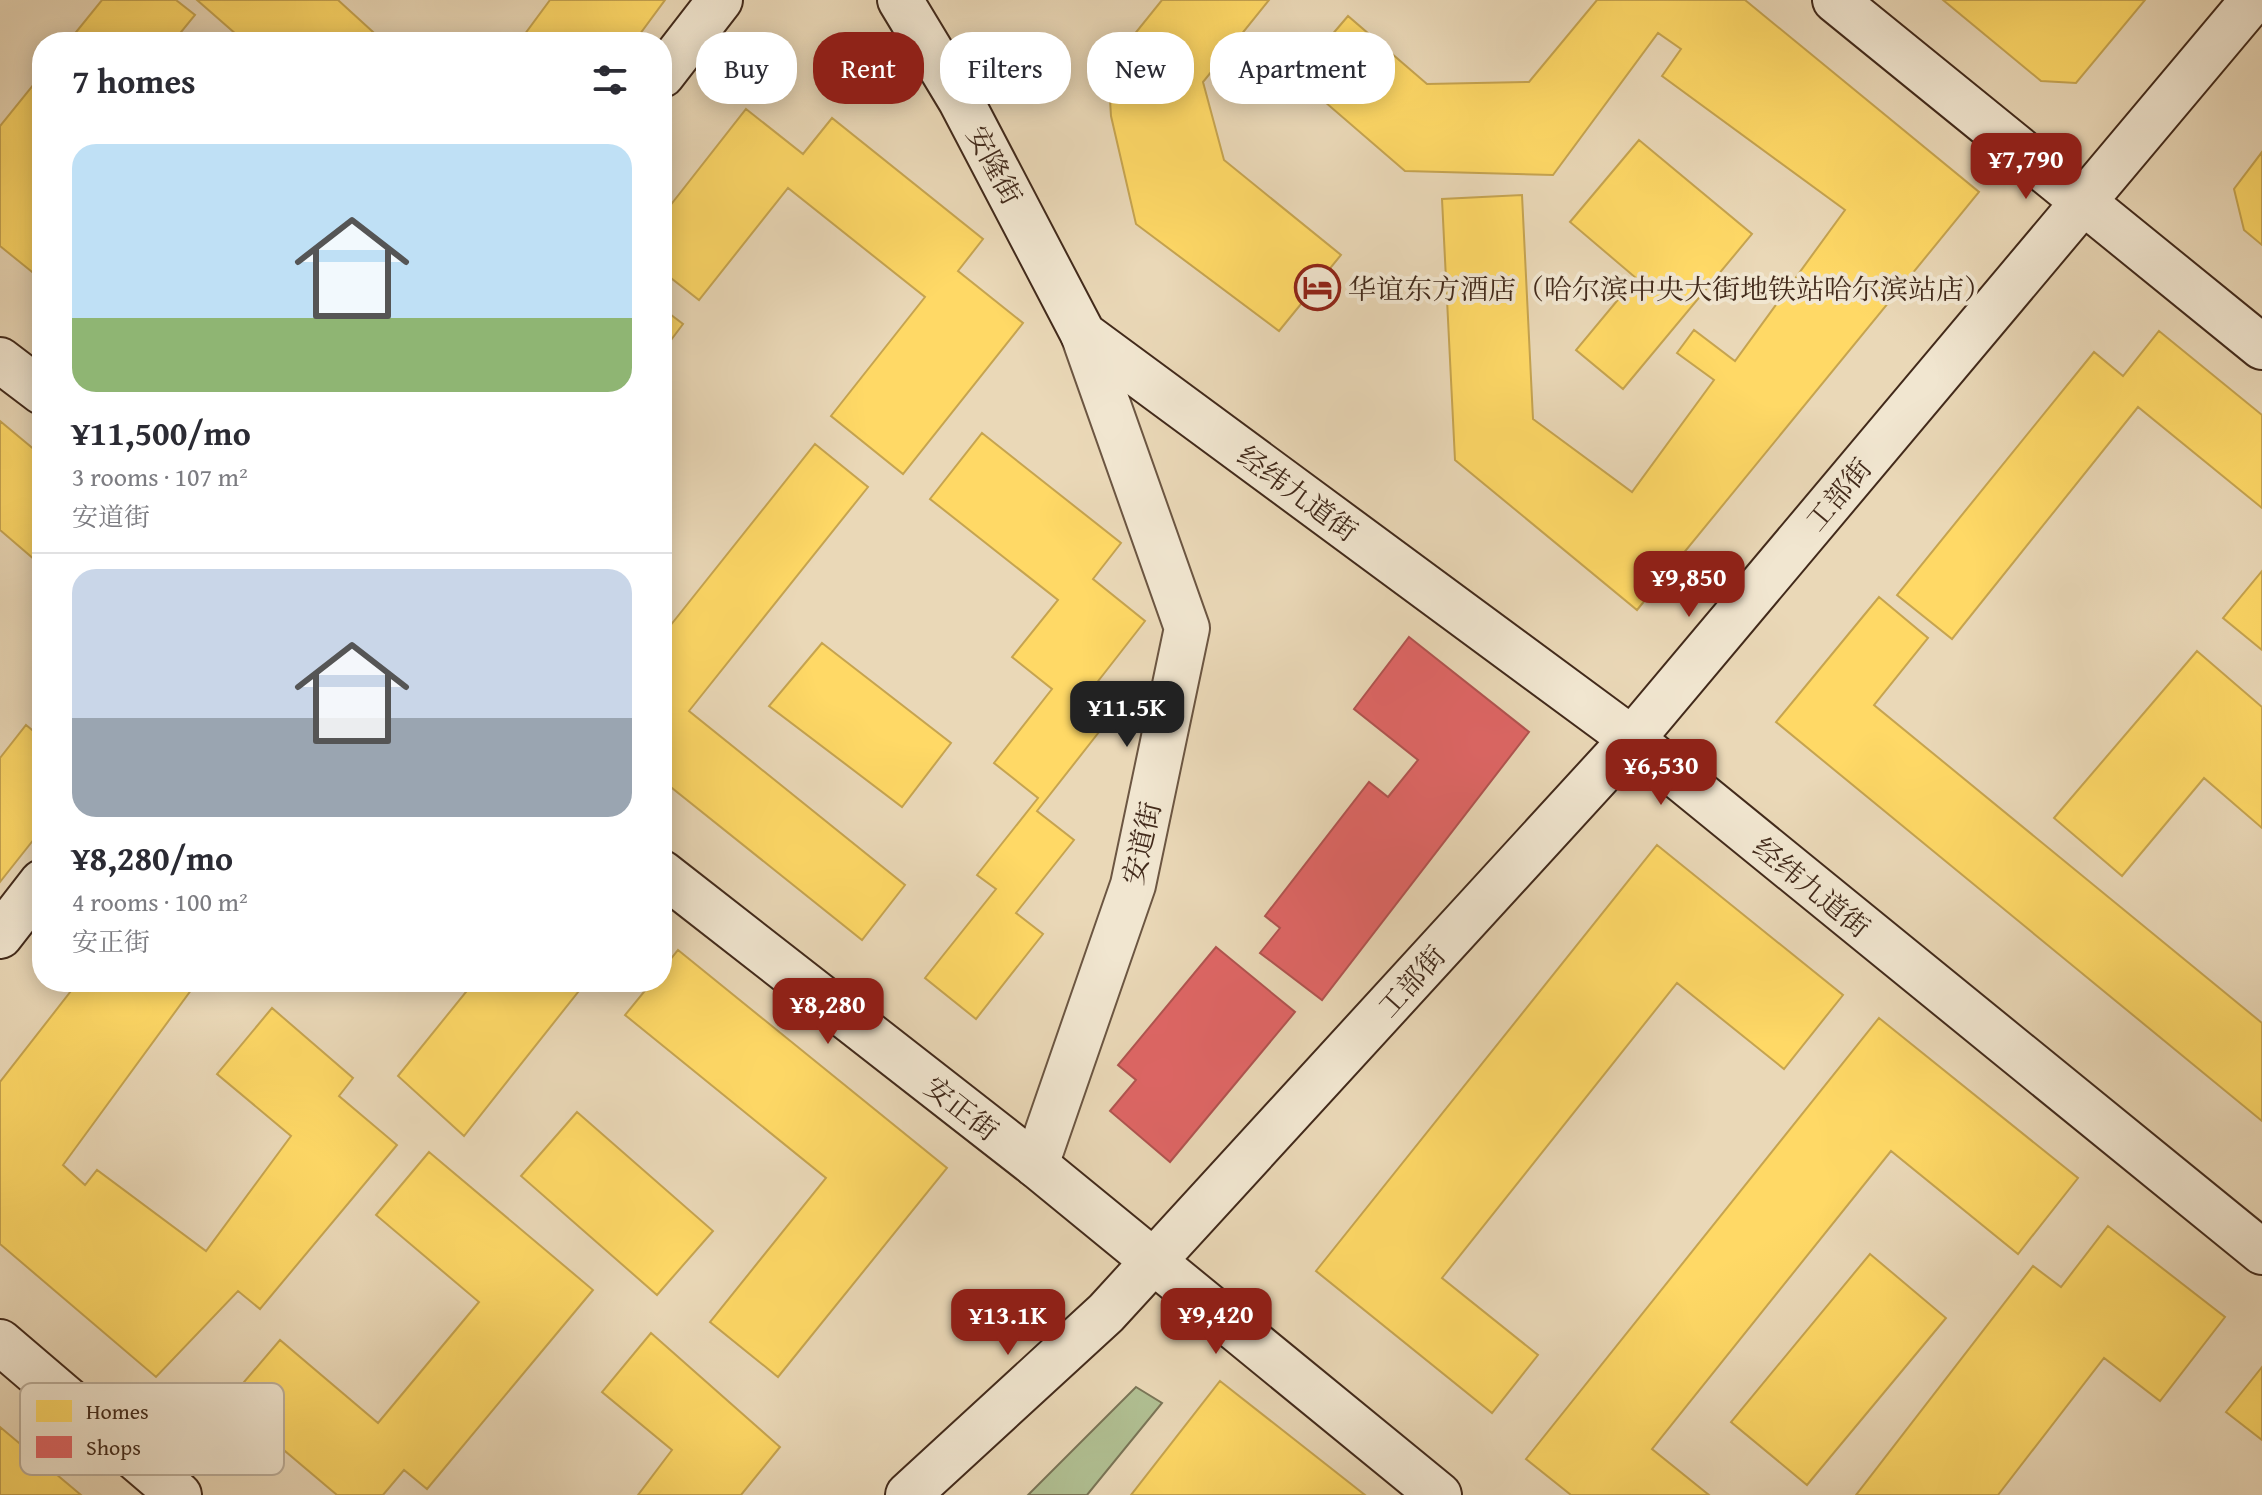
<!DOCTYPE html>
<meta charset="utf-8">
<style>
body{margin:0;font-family:"Gentium Book Plus","Noto Serif SC",serif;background:#f2f2f3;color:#2b2b33;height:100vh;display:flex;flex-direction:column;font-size:30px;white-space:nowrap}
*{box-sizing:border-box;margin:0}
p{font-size:26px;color:#7c7c81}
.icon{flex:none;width:44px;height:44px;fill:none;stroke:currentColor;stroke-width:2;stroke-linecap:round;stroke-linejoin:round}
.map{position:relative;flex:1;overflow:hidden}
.drawer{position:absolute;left:32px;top:32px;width:640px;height:960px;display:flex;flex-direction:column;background:#fff;border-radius:32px;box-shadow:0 4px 20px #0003}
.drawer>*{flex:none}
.top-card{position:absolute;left:696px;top:32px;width:760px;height:72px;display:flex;gap:16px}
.price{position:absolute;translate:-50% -68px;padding:0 18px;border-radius:16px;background:#8f2418;color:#fff;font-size:26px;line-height:52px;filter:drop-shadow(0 2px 4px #0008)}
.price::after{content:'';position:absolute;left:50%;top:48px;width:24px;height:18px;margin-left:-12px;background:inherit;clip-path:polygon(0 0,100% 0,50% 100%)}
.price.active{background:#222;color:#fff}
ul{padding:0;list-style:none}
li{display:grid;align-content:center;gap:16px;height:424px;padding:0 40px}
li+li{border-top:2px solid #e1e1e2}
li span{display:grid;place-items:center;height:248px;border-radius:24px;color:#555}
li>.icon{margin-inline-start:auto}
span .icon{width:144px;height:144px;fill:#fffc;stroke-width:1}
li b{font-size:34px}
h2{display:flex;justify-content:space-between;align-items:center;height:96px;padding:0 40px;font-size:34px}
.pill{padding:0 28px;border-radius:32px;background:#fff;box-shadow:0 4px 20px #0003;font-size:28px;line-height:72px}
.pill.active{background:#8f2418;color:#fff}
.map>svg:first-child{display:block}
.green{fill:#b1c093;stroke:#7a7557;stroke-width:2}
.homes{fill:#ffd966;stroke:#c6a450;stroke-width:2}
.shops{fill:#e06666;stroke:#b15450;stroke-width:2}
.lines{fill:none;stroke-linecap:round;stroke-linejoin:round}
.street-casing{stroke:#6c5642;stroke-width:48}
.secondary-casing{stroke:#422a1b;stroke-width:48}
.street{stroke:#f1e6d0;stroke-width:44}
.secondary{stroke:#f1e6d0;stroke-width:44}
.labels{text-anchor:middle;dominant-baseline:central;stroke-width:8;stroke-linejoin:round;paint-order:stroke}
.street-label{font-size:28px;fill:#422a1b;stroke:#f1e6d0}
.poi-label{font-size:28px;fill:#422a1b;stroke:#f1e6d0;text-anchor:start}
.key{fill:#f1e6d0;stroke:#bcae9a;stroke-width:2}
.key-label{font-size:22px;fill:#422a1b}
</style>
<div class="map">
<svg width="2262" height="1495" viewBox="0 0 2262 1495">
<rect width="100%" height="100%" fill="#ead8b7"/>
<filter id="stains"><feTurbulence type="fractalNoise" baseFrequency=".0025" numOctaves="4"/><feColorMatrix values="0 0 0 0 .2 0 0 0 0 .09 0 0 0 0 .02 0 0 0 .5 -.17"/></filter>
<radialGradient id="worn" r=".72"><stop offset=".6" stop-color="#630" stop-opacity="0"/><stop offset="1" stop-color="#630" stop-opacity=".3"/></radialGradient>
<path class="green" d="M1136 1387 1162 1403 1087 1495H1028Z"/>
<path class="homes" d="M102 0H176L195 15 173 42H68Z
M197 0H338L384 42H245Z
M550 0H665L634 42H519Z
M1162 0H1269L1203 82 1224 160 1341 255 1279 331 1136 224 1111 116 1108 67Z
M1597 0H1745L1979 192 1637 610 1455 460 1442 199 1522 195 1533 419 1632 492 1714 380 1677 353 1694 330 1735 361 1845 210 1662 76 1681 49 1658 33 1553 175 1405 171 1296 77 1348 16 1427 84 1529 82Z
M1943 0H2145L2076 83 2041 81Z
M42 74V280L0 246V126Z
M746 109 803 154 832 118 983 239 958 271 1023 323 903 474 831 416 925 297 788 188 699 300 662 271V216Z
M1639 140 1752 234 1623 389 1576 350 1636 278 1570 222Z
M2262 152V245L2244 230 2234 189Z
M662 308 683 324 662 352Z
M2159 331 2262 415V508L2138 407 1952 639 1897 595 2094 352 2123 376Z
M0 421 42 456V566L0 530Z
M982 433 1121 543 1093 579 1145 621 1074 712 1099 732 1037 811 1074 840 1016 913 1043 934 976 1019 925 978 996 889 977 875 1038 798 994 763 1052 689 1012 657 1058 600 930 499Z
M815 444 868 487 689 711 905 885 862 940 662 780V636Z
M2262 571V650L2223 618Z
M1879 597 1928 638 1874 705 2262 1023V1121L1776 722Z
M822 643 951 743 902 807 769 706Z
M2197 651 2262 707V828L2204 778 2122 876 2054 818Z
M26 725 42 738V829L0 882V758Z
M1657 845 1843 995 1784 1069 1677 983 1442 1278 1538 1355 1492 1413 1316 1271Z
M678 950 947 1168 778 1377 710 1322 826 1178 625 1015 652 982H662V970Z
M78 982H197L63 1165 85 1185 97 1170 206 1251 291 1136 217 1074 272 1008 353 1078 339 1096 397 1145 260 1309 238 1291 156 1377 0 1244V1082Z
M474 982H586L464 1136 398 1076Z
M1879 1018 2078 1178 2018 1254 1891 1151 1652 1449 1709 1495H1571L1526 1459Z
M577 1112 713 1231 657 1295 521 1176Z
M429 1152 593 1290 427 1489 404 1470 383 1495H337L227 1402 280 1340 378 1423 479 1302 376 1215Z
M2108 1226 2225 1317 2160 1401 2104 1358 1998 1495H1856L2033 1266 2061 1287Z
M1870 1254 1946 1318 1807 1485 1731 1422Z
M651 1333 780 1447 741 1495H638L672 1450 602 1392Z
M2262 1367V1440L2226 1412Z
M1220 1381 1365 1495H1131Z
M0 1427 81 1495H0Z"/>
<path class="shops" d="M1409 637 1529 732 1322 1000 1260 953 1280 928 1265 916 1369 782 1388 797 1418 760 1354 709Z
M1216 947 1295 1012 1170 1162 1110 1111 1136 1080 1118 1065Z"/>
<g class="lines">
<defs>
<path id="street" d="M1036 1165 1133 885 1187 628 1083 334"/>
<path id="secondary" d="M900 0 961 101 1083 334 1632 739 2262 1252
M1835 0 2262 347
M662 75 720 0
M0 360 42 392
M662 873 1036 1165 1439 1495
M0 936 42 882
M0 1342 179 1495
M908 1495 1106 1313 1632 739 2253 0"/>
</defs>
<use href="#street" class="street-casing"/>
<use href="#secondary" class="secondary-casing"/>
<use href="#street" class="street"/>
<use href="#secondary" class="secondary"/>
</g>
<defs>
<symbol id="hotel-ring" viewBox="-11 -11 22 22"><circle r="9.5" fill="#f1e6d0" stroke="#8f2418" stroke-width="1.5"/><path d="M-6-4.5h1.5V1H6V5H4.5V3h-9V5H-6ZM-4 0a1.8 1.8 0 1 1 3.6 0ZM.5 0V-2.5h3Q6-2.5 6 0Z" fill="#8f2418"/></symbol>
</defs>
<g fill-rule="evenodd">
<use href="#hotel-ring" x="1292" y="262" width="51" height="51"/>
</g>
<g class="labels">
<g class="street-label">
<text transform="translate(995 165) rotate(62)">安隆街</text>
<text transform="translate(1298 493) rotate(36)">经纬九道街</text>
<text transform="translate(1838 494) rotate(-50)">工部街</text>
<text transform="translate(1141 843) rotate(-77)">安道街</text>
<text transform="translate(1812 887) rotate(39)">经纬九道街</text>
<text transform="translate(1411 981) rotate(-48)">工部街</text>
<text transform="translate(962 1108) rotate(38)">安正街</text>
</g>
<g class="poi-label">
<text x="1348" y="288">华谊东方酒店（哈尔滨中央大街地铁站哈尔滨站店）</text>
</g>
</g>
<rect x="20" y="1383" width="264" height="92" rx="12" class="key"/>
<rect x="36" y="1400" width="36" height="22" fill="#ffd966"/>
<rect x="36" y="1436" width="36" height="22" fill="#e06666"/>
<g class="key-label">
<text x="86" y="1419">Homes</text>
<text x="86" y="1455">Shops</text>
</g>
<rect width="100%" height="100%" filter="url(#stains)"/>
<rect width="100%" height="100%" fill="url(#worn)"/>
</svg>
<b class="price" style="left:2026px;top:201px">¥7,790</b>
<b class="price" style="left:1689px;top:619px">¥9,850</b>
<b class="price active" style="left:1127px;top:749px">¥11.5K</b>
<b class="price" style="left:1661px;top:807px">¥6,530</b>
<b class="price" style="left:828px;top:1046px">¥8,280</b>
<b class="price" style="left:1216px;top:1356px">¥9,420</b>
<b class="price" style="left:1008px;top:1357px">¥13.1K</b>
<div class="top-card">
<a class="pill">Buy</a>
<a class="pill active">Rent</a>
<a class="pill">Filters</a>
<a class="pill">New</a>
<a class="pill">Apartment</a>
</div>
<section class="drawer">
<h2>7 homes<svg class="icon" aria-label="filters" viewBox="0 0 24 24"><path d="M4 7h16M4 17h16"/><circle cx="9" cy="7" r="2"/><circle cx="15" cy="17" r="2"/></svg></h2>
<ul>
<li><span style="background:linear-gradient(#bfe0f5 70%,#8fb573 0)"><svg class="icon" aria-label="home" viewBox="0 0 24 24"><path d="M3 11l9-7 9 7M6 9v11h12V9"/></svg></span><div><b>¥11,500/mo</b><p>3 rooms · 107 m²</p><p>安道街</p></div></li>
<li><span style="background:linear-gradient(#c9d6e8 60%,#9aa5b1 0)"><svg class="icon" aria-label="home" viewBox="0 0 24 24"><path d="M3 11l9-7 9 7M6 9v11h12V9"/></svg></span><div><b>¥8,280/mo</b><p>4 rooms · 100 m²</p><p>安正街</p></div></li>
</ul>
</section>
</div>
